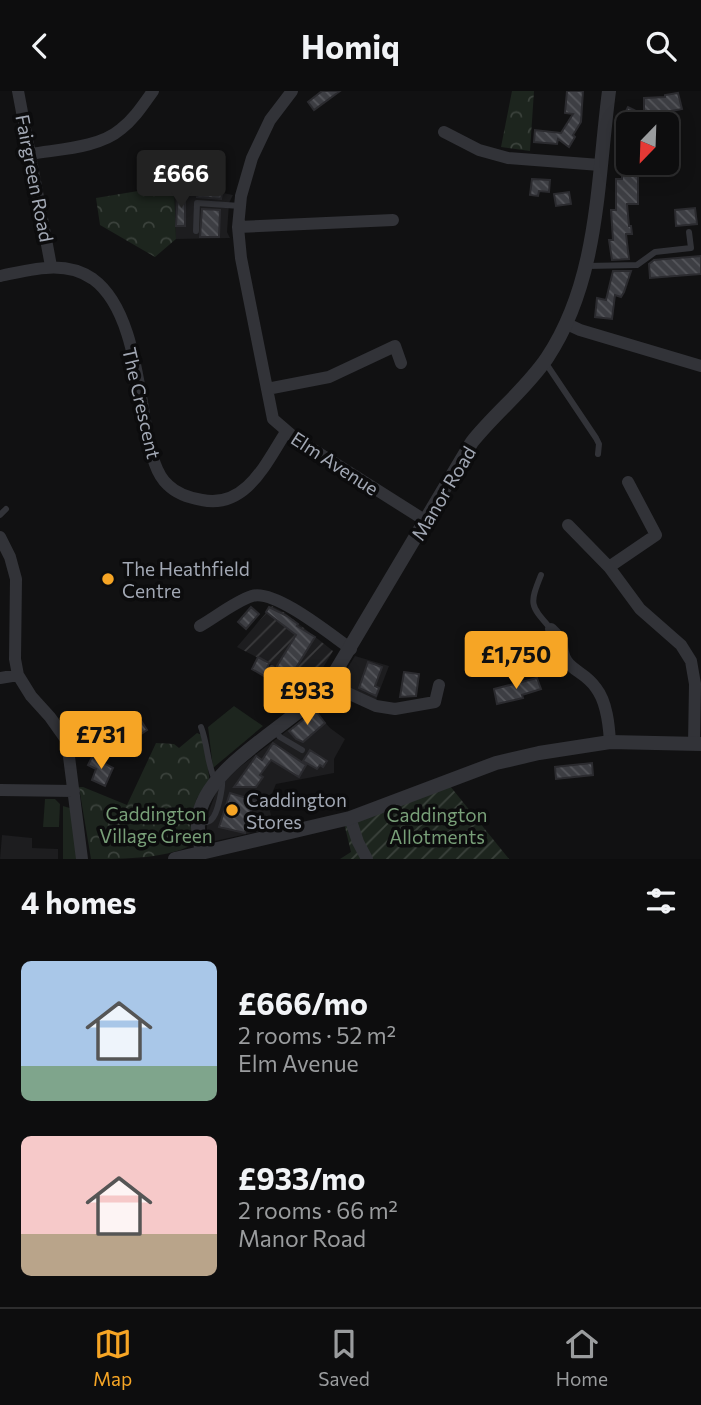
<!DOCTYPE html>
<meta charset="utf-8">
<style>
body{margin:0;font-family:Commissioner,sans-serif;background:#161617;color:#f1f3f6;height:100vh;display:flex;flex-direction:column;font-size:26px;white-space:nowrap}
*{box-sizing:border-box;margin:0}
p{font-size:23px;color:#9a9c9e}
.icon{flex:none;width:38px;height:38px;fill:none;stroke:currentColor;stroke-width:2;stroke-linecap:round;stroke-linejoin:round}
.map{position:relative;height:768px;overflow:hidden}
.sheet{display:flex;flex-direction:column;background:#0d0d0e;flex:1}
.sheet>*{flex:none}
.needle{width:46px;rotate:203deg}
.tools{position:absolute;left:616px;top:21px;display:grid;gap:14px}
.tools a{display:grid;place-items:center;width:63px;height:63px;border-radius:10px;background:#0d0d0e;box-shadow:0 4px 18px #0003,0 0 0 2px #2d2d2e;font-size:35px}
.price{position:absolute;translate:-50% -60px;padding:0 16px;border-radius:7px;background:#f6a525;color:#111;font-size:23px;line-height:46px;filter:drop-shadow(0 2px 4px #0008)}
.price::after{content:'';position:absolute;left:50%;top:42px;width:21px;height:16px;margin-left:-10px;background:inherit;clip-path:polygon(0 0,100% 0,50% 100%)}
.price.selected{background:#222;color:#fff}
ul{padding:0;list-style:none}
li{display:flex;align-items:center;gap:21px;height:175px;padding:0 21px}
li span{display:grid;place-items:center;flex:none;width:196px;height:140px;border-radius:10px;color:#555}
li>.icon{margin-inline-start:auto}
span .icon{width:84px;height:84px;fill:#fffc;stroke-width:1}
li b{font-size:30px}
h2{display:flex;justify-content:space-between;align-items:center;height:84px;padding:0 21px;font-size:30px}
header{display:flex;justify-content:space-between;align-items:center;height:91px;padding:0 21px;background:#0d0d0e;font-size:32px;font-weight:700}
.menu{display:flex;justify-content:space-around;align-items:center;height:98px;border-top:2px solid #2d2d2e;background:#0d0d0e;font-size:19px;color:#9a9c9e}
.menu a{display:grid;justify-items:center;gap:4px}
.menu .selected{color:#f6a525}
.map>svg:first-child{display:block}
.built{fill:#1d1d1f}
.industrial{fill:url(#industrial-furrows)}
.grass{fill:#1d251e}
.park{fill:url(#park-crowns)}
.garden{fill:url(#garden-furrows)}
.building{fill:url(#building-back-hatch);stroke:#2b2b2f;stroke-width:2}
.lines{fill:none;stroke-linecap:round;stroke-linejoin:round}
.service{stroke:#323338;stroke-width:6}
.minor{stroke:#323338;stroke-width:12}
.tertiary{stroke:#323338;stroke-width:14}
.poi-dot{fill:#f6a525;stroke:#0c0c0d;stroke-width:2.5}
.labels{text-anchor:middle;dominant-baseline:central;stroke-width:7;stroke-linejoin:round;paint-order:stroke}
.street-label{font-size:19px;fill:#a2a8b4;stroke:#0c0c0d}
.poi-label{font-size:19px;fill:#a2a8b4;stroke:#0c0c0d;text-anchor:start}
.park-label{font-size:19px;fill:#789f78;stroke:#0c0c0d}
</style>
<header><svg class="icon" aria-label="back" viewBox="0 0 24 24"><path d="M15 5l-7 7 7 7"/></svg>Homiq<svg class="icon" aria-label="search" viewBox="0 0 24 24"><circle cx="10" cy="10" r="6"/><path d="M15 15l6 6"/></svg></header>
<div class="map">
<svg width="701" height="768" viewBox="0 0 701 768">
<defs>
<pattern id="industrial-furrows" width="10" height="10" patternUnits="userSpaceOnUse" patternTransform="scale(1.75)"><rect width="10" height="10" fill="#1d1d1f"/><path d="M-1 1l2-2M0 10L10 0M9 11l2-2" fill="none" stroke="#3b3b3d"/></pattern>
<pattern id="park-crowns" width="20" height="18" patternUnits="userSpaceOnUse" patternTransform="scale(1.75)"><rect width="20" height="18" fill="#1d251e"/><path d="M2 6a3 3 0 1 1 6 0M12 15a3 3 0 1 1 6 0" fill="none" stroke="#3b423c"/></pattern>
<pattern id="garden-furrows" width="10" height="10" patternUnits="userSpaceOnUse" patternTransform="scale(1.75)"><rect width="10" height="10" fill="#1d251e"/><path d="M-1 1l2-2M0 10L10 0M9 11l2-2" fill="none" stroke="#3b423c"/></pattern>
<pattern id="building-back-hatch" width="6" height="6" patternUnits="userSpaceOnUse" patternTransform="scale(1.75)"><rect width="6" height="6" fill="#3d3e43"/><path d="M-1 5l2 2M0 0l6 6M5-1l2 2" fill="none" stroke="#56575c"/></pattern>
</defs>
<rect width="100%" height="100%" fill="#111112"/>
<path class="built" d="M179 93 233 104 229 112 227 141 230 147 176 148 174 94Z
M355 565 389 575 376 609 342 593 340 589Z
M314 619 330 637 345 648 334 668V682L276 693 268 712 274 737 215 750 207 745V725L217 699 228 685Z
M2 744 32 747V757L58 758V768H0Z"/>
<path class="industrial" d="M272 515 285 522 333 560 310 598 291 584 237 556Z"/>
<path class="grass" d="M234 615 263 635 213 677 208 636Z
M45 708H55L60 713 59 736H43Z
M63 715 70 717 78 768H63Z"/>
<path class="park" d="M512 0H534L530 60 501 56Z
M174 94 176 148 155 166 100 134 96 107Z
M197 642 202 644 204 650 210 692 197 707 189 731 197 751C171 768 124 768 91 768L79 696H83L127 714 156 652 174 653 179 657Z"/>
<path class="garden" d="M450 695 509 768H340L351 761 344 732Z"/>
<path class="building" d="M322 0H340L314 19 308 11Z
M567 0H583L581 31 573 44 575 46 569 56 558 48 557 53 534 51 535 39 561 42 573 23 565 22Z
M678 2 682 18 661 22 662 32 665 33H645L624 24 628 16 644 24V7L665 6V4Z
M619 43 628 44V70H619Z
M622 72H638V113H627L629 135H631L632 143H626L629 168 612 169 609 149H613L611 119H616V88H622Z
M532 88 550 89 549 101 539 100 538 105 530 104Z
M198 98 222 103 221 108 197 106Z
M178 101 185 102V135H176Z
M569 101 571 113 556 115 554 103Z
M695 117 697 133 676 135 675 119Z
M202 118 220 119 219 146H200Z
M701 165V183L650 187 649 173 654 169Z
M613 180H631L624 201 621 206 615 204 612 228 595 226 597 207 606 209Z
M251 516 259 523 246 538 238 531Z
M269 516 287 525 298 533 297 535 315 546 291 585 301 592 290 603 274 588 277 575 296 544 266 521Z
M258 566 269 572 264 585 252 578Z
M368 571 382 576 375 595 379 597 376 605 359 597Z
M404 581 419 583 416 605 400 606Z
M537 587 541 598 522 604 523 607 497 613 494 598Z
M315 619 325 632 303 651 296 648 289 640Z
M140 628 147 639 128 652 123 644Z
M273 652 306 674 299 686 271 669 260 684 263 686 256 696H234L254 668 256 665 262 669Z
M310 659 327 670 323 676 320 674 317 678 303 670Z
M92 666 113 677 105 695 92 689 96 678 88 674Z
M592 672 593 684 556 688 555 676Z
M230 702 257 710 255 717H252L245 742 219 736Z"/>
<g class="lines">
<path class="service" d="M196 140 197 112 240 115
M587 175 637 174 655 161 691 157 689 141
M545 271 596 347 599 353 598 363
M0 424 6 418
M541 484C529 514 530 514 551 538
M272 577 268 590 299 620
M201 636C208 654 207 673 215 689
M275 640 280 646 302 659
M200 732C203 731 208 732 211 729 218 723 223 696 222 688"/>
<path class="minor" d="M18 0 51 175
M292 0 270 29 252 67 241 105 238 136 241 167 273 328 295 347 426 430
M444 41 479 59 508 67 600 74
M31 63C59 58 99 57 121 38 134 28 143 14 153 0
M238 136 393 129
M0 185C31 179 64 168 93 188 133 217 138 295 147 340 151 359 154 381 168 394 177 403 190 407 202 409 246 418 266 372 286 341
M567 233 580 239 701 275
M267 298 329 286 395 255 401 272
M568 434 609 476 640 518 681 554 691 570 695 593 694 653
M0 446 10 466 16 488 15 568 18 584 31 605 50 626 67 650 82 768
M609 476 656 444 628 391
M200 535C216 526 234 511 252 505 275 498 331 544 351 558
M551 538 562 549C561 581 582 576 596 597 607 611 609 634 610 651
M518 560 532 579 563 566
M0 587 18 584
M328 593 376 615 395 618 435 611 439 594
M0 699 74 700
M350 727 358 751 367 768"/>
<path class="tertiary" d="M202 761C200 751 197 740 198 729 204 674 293 635 328 593L472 351C496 321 526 298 547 267 599 189 597 91 609 0
M175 768 350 727 496 672 539 662 610 651 701 653"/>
</g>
<g class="poi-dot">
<circle cx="108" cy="488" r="7"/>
<circle cx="232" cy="719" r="7"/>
</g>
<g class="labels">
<g class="street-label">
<text transform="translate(35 87) rotate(79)">Fairgreen Road</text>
<text transform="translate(142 312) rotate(77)">The Crescent</text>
<text transform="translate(335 372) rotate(33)">Elm Avenue</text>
<text transform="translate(443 402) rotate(-59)">Manor Road</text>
</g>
<g class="poi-label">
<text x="122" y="477">The Heathfield<tspan x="122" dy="22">Centre</tspan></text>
<text x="246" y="708">Caddington<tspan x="246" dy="22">Stores</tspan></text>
</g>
<g class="park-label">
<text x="156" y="722">Caddington<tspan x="156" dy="22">Village Green</tspan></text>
<text x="437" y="723">Caddington<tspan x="437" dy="22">Allotments</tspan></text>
</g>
</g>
</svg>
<div class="tools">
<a><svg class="needle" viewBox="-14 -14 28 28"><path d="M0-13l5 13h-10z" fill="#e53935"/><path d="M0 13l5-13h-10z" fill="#9a9c9e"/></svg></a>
</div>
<b class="price selected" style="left:181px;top:119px">£666</b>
<b class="price" style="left:516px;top:600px">£1,750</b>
<b class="price" style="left:307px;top:636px">£933</b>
<b class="price" style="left:101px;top:680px">£731</b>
</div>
<section class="sheet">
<h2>4 homes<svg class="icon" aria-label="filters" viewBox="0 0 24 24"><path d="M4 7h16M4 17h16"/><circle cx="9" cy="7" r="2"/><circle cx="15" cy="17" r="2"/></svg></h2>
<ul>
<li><span style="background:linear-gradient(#a9c7e8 75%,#7fa58c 0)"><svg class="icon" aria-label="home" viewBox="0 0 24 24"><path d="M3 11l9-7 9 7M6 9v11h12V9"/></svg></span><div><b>£666/mo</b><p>2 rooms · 52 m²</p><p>Elm Avenue</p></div></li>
<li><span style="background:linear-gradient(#f6c9c9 70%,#b9a48a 0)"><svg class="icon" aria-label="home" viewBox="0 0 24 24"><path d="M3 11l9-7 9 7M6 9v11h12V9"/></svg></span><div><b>£933/mo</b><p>2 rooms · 66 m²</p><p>Manor Road</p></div></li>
</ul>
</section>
<nav class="menu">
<a class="selected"><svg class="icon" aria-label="map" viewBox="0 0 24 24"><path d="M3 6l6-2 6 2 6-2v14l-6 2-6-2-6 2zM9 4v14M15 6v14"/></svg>Map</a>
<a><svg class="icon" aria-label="saved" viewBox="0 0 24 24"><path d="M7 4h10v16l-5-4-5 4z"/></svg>Saved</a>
<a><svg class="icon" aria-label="home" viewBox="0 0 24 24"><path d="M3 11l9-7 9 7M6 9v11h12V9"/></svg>Home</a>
</nav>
